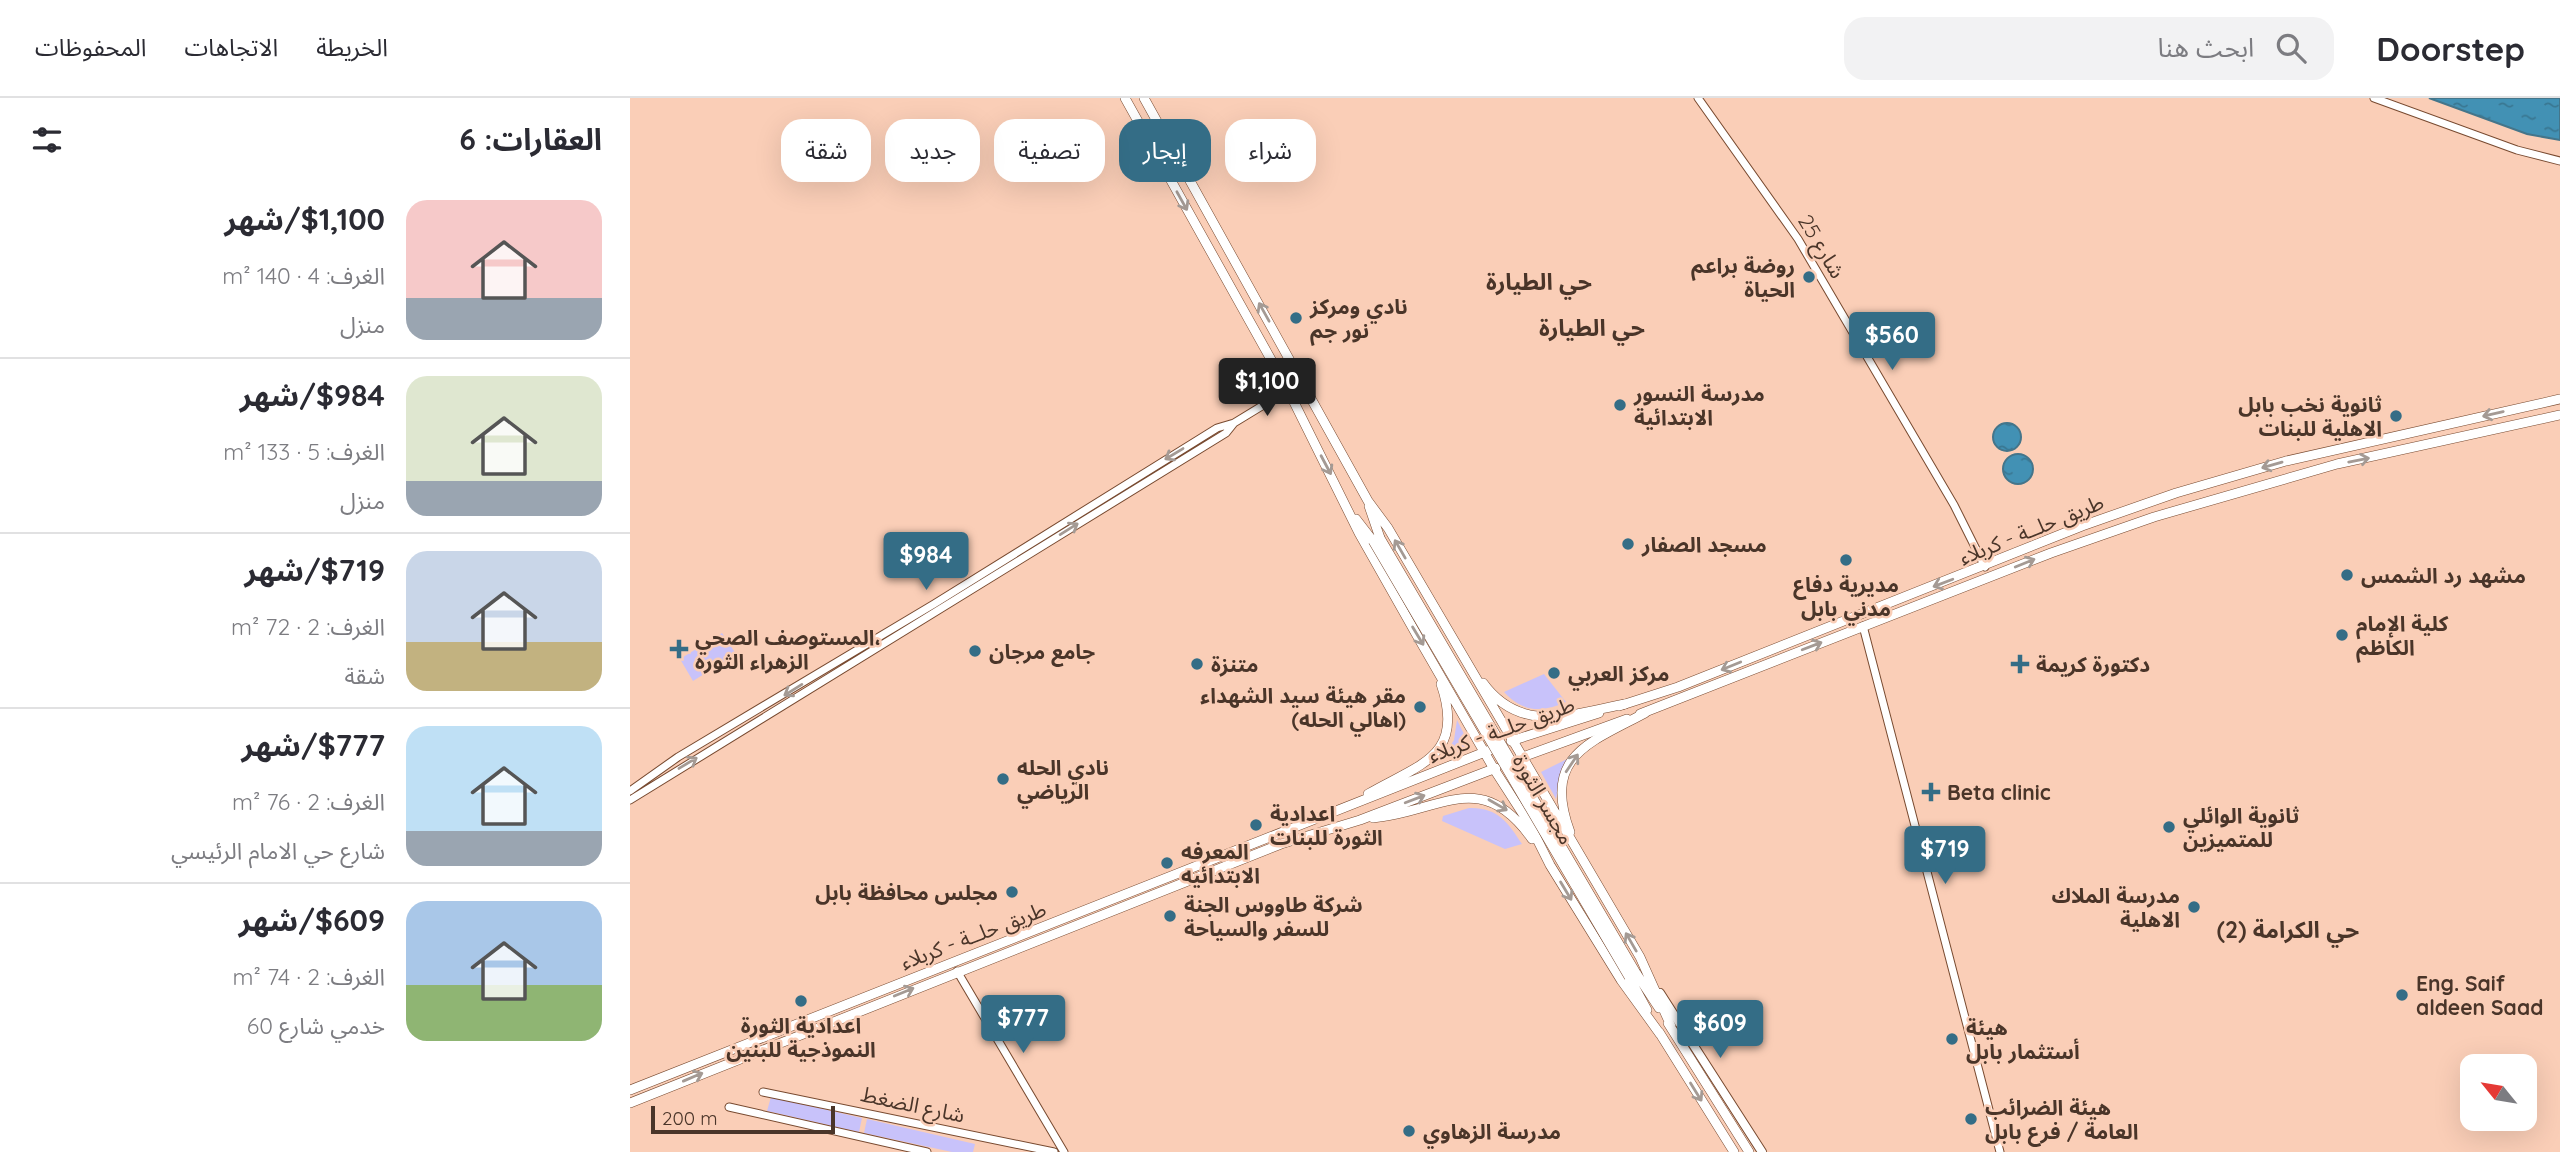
<!DOCTYPE html>
<html lang="ar">
<meta charset="utf-8">
<style>
body{margin:0;font-family:Quicksand,"Noto Sans Arabic",sans-serif;background:#f2f2f3;color:#2b2b33;direction:rtl;height:100vh;display:flex;flex-direction:column;font-size:26px;white-space:nowrap}
*{box-sizing:border-box;margin:0}
p{font-size:23px;color:#7c7c81}
.icon{flex:none;width:38px;height:38px;fill:none;stroke:currentColor;stroke-width:2;stroke-linecap:round;stroke-linejoin:round}
.map{position:relative;flex:1;overflow:hidden;direction:ltr}
.panel{display:flex;flex-direction:column;background:#fff;width:630px}
.panel>*{flex:none}
.top-card{position:absolute;left:21px;top:21px;width:665px;height:63px;direction:rtl;display:flex;gap:14px}
.needle{width:46px;rotate:300deg}
.fabs{position:absolute;left:1830px;top:956px;display:grid;gap:14px}
.fabs a{display:grid;place-items:center;width:77px;height:77px;border-radius:14px;background:#fff;box-shadow:0 7px 28px #0002;font-size:35px}
.scale{position:absolute;left:21px;bottom:18px;width:184px;box-sizing:border-box;padding-left:7px;border:4px solid #4a3529;border-top:0;font-size:19px;line-height:24px;white-space:nowrap;color:#4a3529;-webkit-text-stroke:5px #faceb7;paint-order:stroke}
.price{position:absolute;translate:-50% -60px;padding:0 16px;border-radius:7px;background:#346d86;color:#fff;font-size:23px;line-height:46px;filter:drop-shadow(0 2px 4px #0008)}
.price::after{content:'';position:absolute;left:50%;top:42px;width:21px;height:16px;margin-left:-10px;background:inherit;clip-path:polygon(0 0,100% 0,50% 100%)}
.price.current{background:#222;color:#fff}
ul{padding:0;list-style:none}
li{display:flex;align-items:center;gap:21px;height:175px;padding:0 28px}
li+li{border-top:2px solid #e1e1e2}
li span{display:grid;place-items:center;flex:none;width:196px;height:140px;border-radius:21px;color:#555}
li>.icon{margin-inline-start:auto}
span .icon{width:84px;height:84px;fill:#fffc;stroke-width:1}
li b{font-size:30px}
h2{display:flex;justify-content:space-between;align-items:center;height:84px;padding:0 28px;font-size:30px}
.pill{padding:0 24px;border-radius:21px;background:#fff;box-shadow:0 7px 28px #0002;font-size:24px;line-height:63px}
.pill.current{background:#346d86;color:#fff}
header{display:flex;align-items:center;gap:42px;box-sizing:border-box;height:98px;padding:0 35px;background:#fff;border-bottom:2px solid #e1e1e2}
header strong{font-size:33px}
nav{display:flex;gap:38px;margin-inline-start:auto;font-size:24px}
.search{width:490px;height:63px;background:#f2f2f3;display:flex;align-items:center;gap:18px;box-sizing:border-box;padding:0 24px;border-radius:21px;color:#7c7c81;font-size:26px}
main{display:flex;flex:1;min-height:0}
.map>svg:first-child{display:block}
.green{fill:#c8c2fa}
.water{fill:url(#water-ripples);stroke:#44758a;stroke-width:2}
.lines{fill:none;stroke-linecap:round;stroke-linejoin:round}
.tertiary-casing{stroke:#784a30;stroke-width:9}
.secondary-casing{stroke:#784a30;stroke-width:10}
.primary-casing{stroke:#784a30;stroke-width:10}
.trunk-casing{stroke:#784a30;stroke-width:10}
.tertiary{stroke:#fff;stroke-width:7}
.secondary{stroke:#fff;stroke-width:8}
.primary{stroke:#fff;stroke-width:9}
.trunk{stroke:#fff;stroke-width:9}
.trunk-bridge-casing{stroke:#784a30;stroke-width:10;stroke-linecap:butt}
.trunk-bridge{stroke:#fff;stroke-width:9}
.oneway{stroke:#a49a94}
.poi-dot{fill:#346d86;stroke:#faceb7;stroke-width:2.5}
.labels{text-anchor:middle;dominant-baseline:central;stroke-width:5;stroke-linejoin:round;paint-order:stroke}
.street-label{font-size:21px;fill:#4a3529;stroke:#faceb7}
.poi-label{font-size:21px;font-weight:bold;fill:#4a3529;stroke:#faceb7;text-anchor:start}
.neighbourhood-label{font-size:23px;font-weight:bold;fill:#4a3529;stroke:#faceb7}
</style>
<header>
<strong>Doorstep</strong>
<div class="search"><svg class="icon" aria-label="search" viewBox="0 0 24 24"><circle cx="10" cy="10" r="6"/><path d="M15 15l6 6"/></svg>ابحث هنا</div>
<nav><a>الخريطة</a><a>الاتجاهات</a><a>المحفوظات</a></nav>
</header>
<main>
<div class="map">
<svg width="1930" height="1054" viewBox="0 0 1930 1054">
<defs>
<pattern id="water-ripples" width="26" height="14" patternUnits="userSpaceOnUse" patternTransform="scale(1.75)"><rect width="26" height="14" fill="#4291b4"/><path d="M2 4q2-2 4 0t4 0M15 11q2-2 4 0t4 0" fill="none" stroke="#397792"/></pattern>
</defs>
<rect width="100%" height="100%" fill="#faceb7"/>
<path class="green" d="M92 535 106 556 63 583 50 561Z
M914 576 936 604C912 615 892 614 874 594Z
M827 622 840 648 812 661 824 642Z
M939 660 930 679 926 701 911 674Z
M839 710C867 709 878 724 892 746L875 751 812 723 813 718Z
M141 999 232 1020 229 1034 137 1013Z
M237 1021 345 1046 343 1054H322L234 1035Z"/>
<path class="water" d="M1799 0H1930V42L1897 36Z
M1363 339a14 14 0 1 1 28 0a14 14 0 1 1-28 0Z
M1373 371a15 15 0 1 1 30 0a15 15 0 1 1-30 0Z"/>
<g class="lines">
<defs>
<path id="tertiary" d="M1068 0 1168 141 1324 407 1355 469
M1744 0 1887 52 1930 63
M1233 528 1370 1054
M0 693 48 659 304 506 587 330 604 325 658 292
M0 702 596 335 604 325
M327 873 434 1054
M133 994 424 1054
M99 1009 297 1054"/>
<path id="secondary" d="M1030 895 1132 1054"/>
<path id="primary" d="M989 608 1048 589 1452 428 1546 395 1656 363 1930 301
M1010 616 1421 455 1524 419 1707 366 1930 317
M881 643 969 615
M890 660 997 621"/>
<path id="trunk" d="M495 0 658 292 729 435 789 541 864 671 900 727 920 767 991 882 1030 936
M514 0 738 403 758 430 1010 859 1041 928
M739 408 750 440
M726 421 743 443
M853 585C891 637 943 616 995 606
M738 696C789 666 836 659 811 586
M743 720C812 713 851 669 902 741
M940 734C912 658 959 645 1015 615
M1006 875 1029 910
M999 879 1017 912
M1038 925 1119 1054
M1029 934 1104 1054
M0 992 860 652
M0 1005 651 746 730 722 866 670"/>
</defs>
<use href="#tertiary" class="tertiary-casing"/>
<use href="#secondary" class="secondary-casing"/>
<use href="#primary" class="primary-casing"/>
<use href="#trunk" class="trunk-casing"/>
<use href="#tertiary" class="tertiary"/>
<use href="#secondary" class="secondary"/>
<use href="#primary" class="primary"/>
<use href="#trunk" class="trunk"/>
<defs>
<path id="trunk-bridge" d="M750 440 1006 875
M743 443 999 879"/>
</defs>
<use href="#trunk-bridge" class="trunk-bridge-casing"/>
<use href="#trunk-bridge" class="trunk-bridge"/>
</g>
<defs><path id="oneway-shaft" d="M-6 0H5M1.5-3L5.5 0L1.5 3" fill="none" stroke-width="1.6" stroke-linecap="round" stroke-linejoin="round" transform="scale(1.75)"/></defs>
<g class="oneway">
<use href="#oneway-shaft" transform="translate(552 103) rotate(61)"/>
<use href="#oneway-shaft" transform="translate(634 214) rotate(-119)"/>
<use href="#oneway-shaft" transform="translate(1863 316) rotate(167)"/>
<use href="#oneway-shaft" transform="translate(544 356) rotate(149)"/>
<use href="#oneway-shaft" transform="translate(1729 362) rotate(-11)"/>
<use href="#oneway-shaft" transform="translate(696 367) rotate(62)"/>
<use href="#oneway-shaft" transform="translate(1642 367) rotate(164)"/>
<use href="#oneway-shaft" transform="translate(439 431) rotate(-32)"/>
<use href="#oneway-shaft" transform="translate(770 451) rotate(-120)"/>
<use href="#oneway-shaft" transform="translate(1395 465) rotate(-22)"/>
<use href="#oneway-shaft" transform="translate(1313 485) rotate(159)"/>
<use href="#oneway-shaft" transform="translate(788 538) rotate(59)"/>
<use href="#oneway-shaft" transform="translate(1182 548) rotate(-21)"/>
<use href="#oneway-shaft" transform="translate(1101 568) rotate(158)"/>
<use href="#oneway-shaft" transform="translate(163 592) rotate(148)"/>
<use href="#oneway-shaft" transform="translate(58 665) rotate(-31)"/>
<use href="#oneway-shaft" transform="translate(942 665) rotate(-56)"/>
<use href="#oneway-shaft" transform="translate(785 701) rotate(-21)"/>
<use href="#oneway-shaft" transform="translate(868 707) rotate(30)"/>
<use href="#oneway-shaft" transform="translate(936 793) rotate(59)"/>
<use href="#oneway-shaft" transform="translate(1001 844) rotate(-120)"/>
<use href="#oneway-shaft" transform="translate(274 894) rotate(-22)"/>
<use href="#oneway-shaft" transform="translate(63 979) rotate(-23)"/>
<use href="#oneway-shaft" transform="translate(1066 994) rotate(58)"/>
</g>
<g class="poi-dot">
<circle cx="1179" cy="179" r="7"/>
<circle cx="666" cy="220" r="7"/>
<circle cx="990" cy="307" r="7"/>
<circle cx="1766" cy="318" r="7"/>
<circle cx="998" cy="446" r="7"/>
<circle cx="1216" cy="462" r="7"/>
<circle cx="1717" cy="477" r="7"/>
<circle cx="1712" cy="537" r="7"/>
<path d="M45.5 540.5h7v7h7v7h-7v7h-7v-7h-7v-7h7z"/>
<circle cx="345" cy="553" r="7"/>
<circle cx="567" cy="566" r="7"/>
<path d="M1386.5 555.5h7v7h7v7h-7v7h-7v-7h-7v-7h7z"/>
<circle cx="924" cy="575" r="7"/>
<circle cx="790" cy="609" r="7"/>
<circle cx="373" cy="681" r="7"/>
<path d="M1297.5 683.5h7v7h7v7h-7v7h-7v-7h-7v-7h7z"/>
<circle cx="626" cy="727" r="7"/>
<circle cx="1539" cy="729" r="7"/>
<circle cx="537" cy="765" r="7"/>
<circle cx="382" cy="794" r="7"/>
<circle cx="1564" cy="809" r="7"/>
<circle cx="540" cy="818" r="7"/>
<circle cx="1772" cy="897" r="7"/>
<circle cx="171" cy="903" r="7"/>
<circle cx="1322" cy="941" r="7"/>
<circle cx="1341" cy="1021" r="7"/>
<circle cx="779" cy="1033" r="7"/>
</g>
<g class="labels">
<g class="street-label">
<text transform="translate(1192 148) rotate(59)">شارع 25</text>
<text transform="translate(1401 431) rotate(-22)">طريق حلــة - كربلاء</text>
<text transform="translate(871 631) rotate(-20)">طريق حلــة - كربلاء</text>
<text transform="translate(914 701) rotate(60)">مجسر الثورة</text>
<text transform="translate(343 837) rotate(-21)">طريق حلــة - كربلاء</text>
<text transform="translate(283 1006) rotate(12)">شارع الضغط</text>
</g>
<g class="poi-label">
<text x="1165" y="167" text-anchor="end">روضة براعم<tspan x="1165" dy="24">الحياة</tspan></text>
<text x="680" y="208">نادي ومركز<tspan x="680" dy="24">نور جم</tspan></text>
<text x="1004" y="295">مدرسة النسور<tspan x="1004" dy="24">الابتدائية</tspan></text>
<text x="1752" y="306" text-anchor="end">ثانوية نخب بابل<tspan x="1752" dy="24">الاهلية للبنات</tspan></text>
<text x="1012" y="446">مسجد الصفار</text>
<text x="1731" y="477">مشهد رد الشمس</text>
<text x="1216" y="486" text-anchor="middle">مديرية دفاع<tspan x="1216" dy="24">مدني بابل</tspan></text>
<text x="1726" y="525">كلية الإمام<tspan x="1726" dy="24">الكاظم</tspan></text>
<text x="65" y="539">المستوصف الصحي،<tspan x="65" dy="24">الزهراء الثوره</tspan></text>
<text x="359" y="553">جامع مرجان</text>
<text x="581" y="566">متنزة</text>
<text x="1406" y="566">دكتورة كريمة</text>
<text x="938" y="575">مركز العربي</text>
<text x="776" y="597" text-anchor="end">مقر هيئة سيد الشهداء<tspan x="776" dy="24">(اهالي الحله)</tspan></text>
<text x="387" y="669">نادي الحله<tspan x="387" dy="24">الرياضي</tspan></text>
<text x="1317" y="694">Beta clinic</text>
<text x="640" y="715">اعدادية<tspan x="640" dy="24">الثورة للبنات</tspan></text>
<text x="1553" y="717">ثانوية الوائلي<tspan x="1553" dy="24">للمتميزين</tspan></text>
<text x="551" y="753">المعرفه<tspan x="551" dy="24">الابتدائيه</tspan></text>
<text x="368" y="794" text-anchor="end">مجلس محافظة بابل</text>
<text x="1550" y="797" text-anchor="end">مدرسة الملاك<tspan x="1550" dy="24">الاهلية</tspan></text>
<text x="554" y="806">شركة طاووس الجنة<tspan x="554" dy="24">للسفر والسياحة</tspan></text>
<text x="1786" y="885">Eng. Saif<tspan x="1786" dy="24">aldeen Saad</tspan></text>
<text x="171" y="927" text-anchor="middle">اعدادية الثورة<tspan x="171" dy="24">النموذجية للبنين</tspan></text>
<text x="1336" y="929">هيئة<tspan x="1336" dy="24">أستثمار بابل</tspan></text>
<text x="1355" y="1009">هيئة الضرائب<tspan x="1355" dy="24">العامة / فرع بابل</tspan></text>
<text x="793" y="1033">مدرسة الزهاوي</text>
</g>
<g class="neighbourhood-label">
<text x="909" y="183">حي الطيارة</text>
<text x="962" y="229">حي الطيارة</text>
<text x="1658" y="831">حي الكرامة (2)</text>
</g>
</g>
</svg>
<div class="fabs">
<a><svg class="needle" viewBox="-14 -14 28 28"><path d="M0-13l5 13h-10z" fill="#e53935"/><path d="M0 13l5-13h-10z" fill="#7c7c81"/></svg></a>
</div>
<div class="scale">200 m</div>
<b class="price" style="left:1262px;top:274px">$560</b>
<b class="price current" style="left:637px;top:320px">$1,100</b>
<b class="price" style="left:296px;top:494px">$984</b>
<b class="price" style="left:1315px;top:788px">$719</b>
<b class="price" style="left:393px;top:957px">$777</b>
<b class="price" style="left:1090px;top:962px">$609</b>
<div class="top-card">
<a class="pill">شراء</a>
<a class="pill current">إيجار</a>
<a class="pill">تصفية</a>
<a class="pill">جديد</a>
<a class="pill">شقة</a>
</div>
</div>
<section class="panel">
<h2>العقارات: 6<svg class="icon" aria-label="filters" viewBox="0 0 24 24"><path d="M4 7h16M4 17h16"/><circle cx="9" cy="7" r="2"/><circle cx="15" cy="17" r="2"/></svg></h2>
<ul>
<li><span style="background:linear-gradient(#f6c9c9 70%,#9aa5b1 0)"><svg class="icon" aria-label="home" viewBox="0 0 24 24"><path d="M3 11l9-7 9 7M6 9v11h12V9"/></svg></span><div><b>$1,100/شهر</b><p>الغرف: 4 · 140 m²</p><p>منزل</p></div></li>
<li><span style="background:linear-gradient(#dfe7d0 75%,#9aa5b1 0)"><svg class="icon" aria-label="home" viewBox="0 0 24 24"><path d="M3 11l9-7 9 7M6 9v11h12V9"/></svg></span><div><b>$984/شهر</b><p>الغرف: 5 · 133 m²</p><p>منزل</p></div></li>
<li><span style="background:linear-gradient(#c9d6e8 65%,#c2b280 0)"><svg class="icon" aria-label="home" viewBox="0 0 24 24"><path d="M3 11l9-7 9 7M6 9v11h12V9"/></svg></span><div><b>$719/شهر</b><p>الغرف: 2 · 72 m²</p><p>شقة</p></div></li>
<li><span style="background:linear-gradient(#bfe0f5 75%,#9aa5b1 0)"><svg class="icon" aria-label="home" viewBox="0 0 24 24"><path d="M3 11l9-7 9 7M6 9v11h12V9"/></svg></span><div><b>$777/شهر</b><p>الغرف: 2 · 76 m²</p><p>شارع حي الامام الرئيسي</p></div></li>
<li><span style="background:linear-gradient(#a9c7e8 60%,#8fb573 0)"><svg class="icon" aria-label="home" viewBox="0 0 24 24"><path d="M3 11l9-7 9 7M6 9v11h12V9"/></svg></span><div><b>$609/شهر</b><p>الغرف: 2 · 74 m²</p><p>خدمي شارع 60</p></div></li>
</ul>
</section>
</main>
